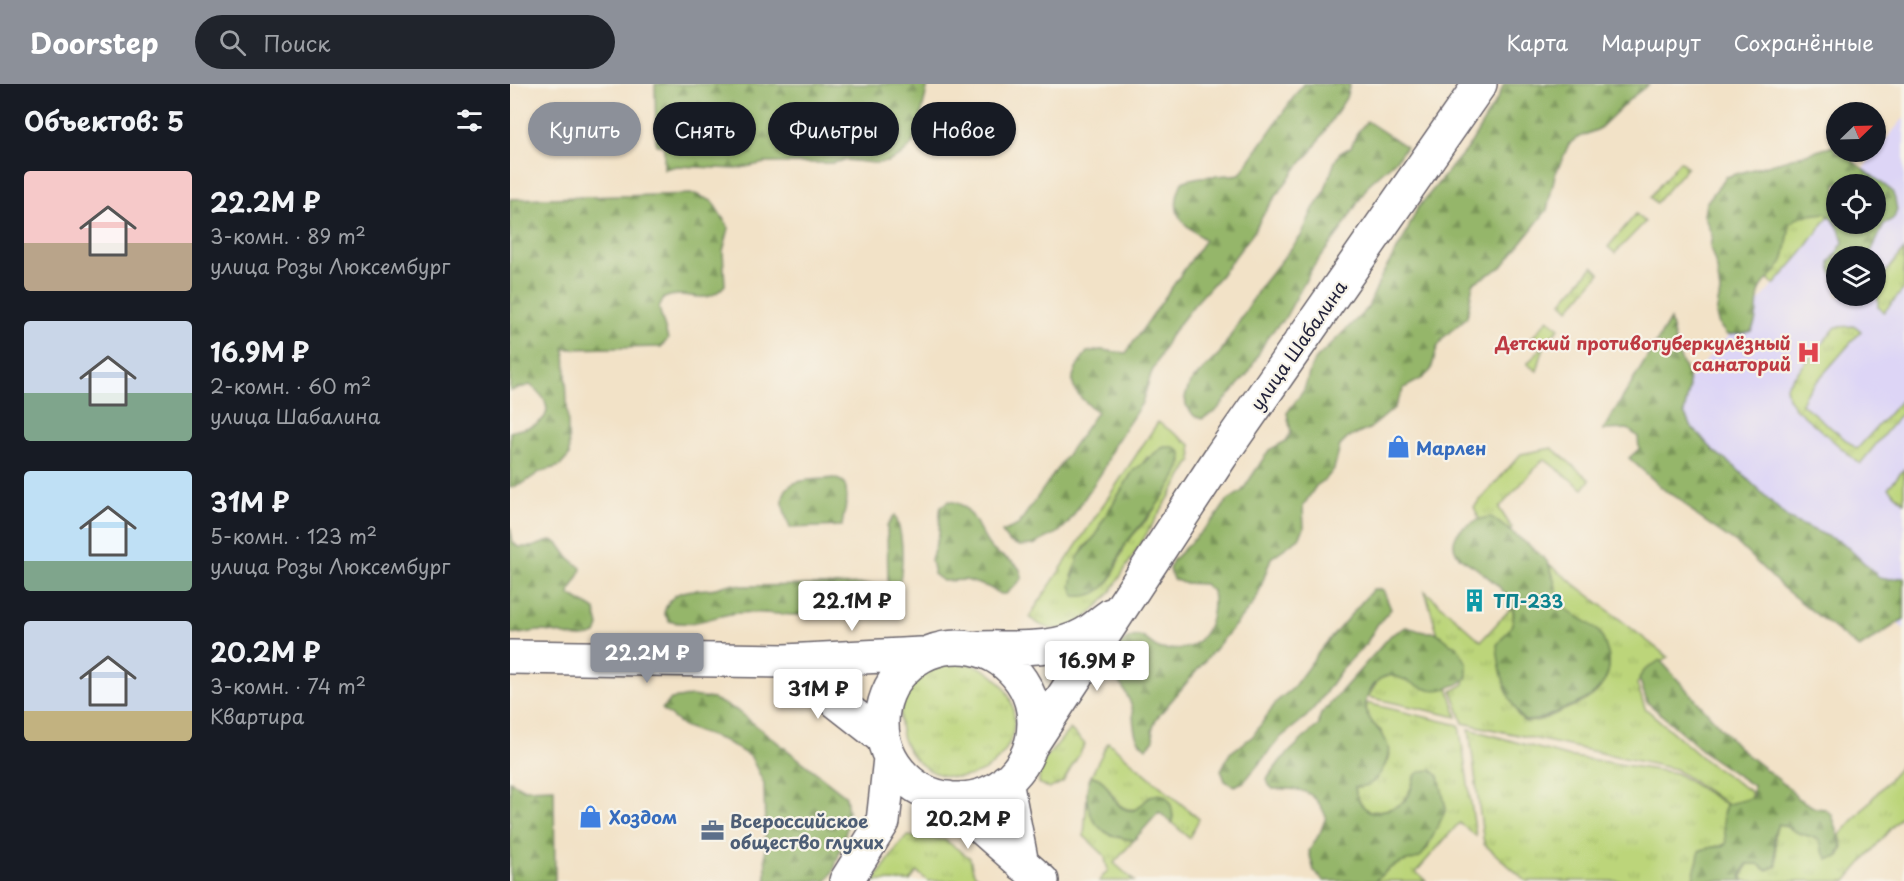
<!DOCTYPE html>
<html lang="ru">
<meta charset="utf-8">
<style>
body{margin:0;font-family:"Playpen Sans",sans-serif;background:#20242c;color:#f1f3f6;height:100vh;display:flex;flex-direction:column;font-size:22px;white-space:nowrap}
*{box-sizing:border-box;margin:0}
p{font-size:20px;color:#9ea1a6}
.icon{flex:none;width:33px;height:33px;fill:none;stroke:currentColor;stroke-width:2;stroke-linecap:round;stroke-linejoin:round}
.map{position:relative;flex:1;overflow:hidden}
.drawer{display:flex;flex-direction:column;background:#171b24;width:510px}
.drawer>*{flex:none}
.banner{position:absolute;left:18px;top:18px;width:570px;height:54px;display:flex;gap:12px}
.needle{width:39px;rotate:67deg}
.buttons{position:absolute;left:1316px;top:18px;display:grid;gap:12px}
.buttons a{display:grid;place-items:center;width:60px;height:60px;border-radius:50%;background:#171b24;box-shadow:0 2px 4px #0004;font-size:30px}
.price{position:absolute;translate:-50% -51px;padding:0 14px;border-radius:6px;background:#fff;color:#222;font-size:20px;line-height:39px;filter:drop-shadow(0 2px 3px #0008)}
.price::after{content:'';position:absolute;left:50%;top:36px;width:18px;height:14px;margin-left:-9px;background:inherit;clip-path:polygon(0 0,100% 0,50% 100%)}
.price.on{background:#8c9099;color:#fff}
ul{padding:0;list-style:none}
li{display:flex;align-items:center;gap:18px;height:150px;padding:0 24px}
li span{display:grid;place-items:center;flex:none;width:168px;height:120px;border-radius:6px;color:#555}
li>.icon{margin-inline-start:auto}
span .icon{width:72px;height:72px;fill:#fffc;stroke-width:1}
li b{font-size:26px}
h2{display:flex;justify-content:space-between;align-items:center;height:72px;padding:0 24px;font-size:26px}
.tag{padding:0 21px;border-radius:27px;background:#171b24;box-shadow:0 2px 4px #0004;font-size:21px;line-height:54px}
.tag.on{background:#8c9099;color:#fff}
header{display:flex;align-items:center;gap:36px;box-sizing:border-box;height:84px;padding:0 30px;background:#8c9099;color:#fff}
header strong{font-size:28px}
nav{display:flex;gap:33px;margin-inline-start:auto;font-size:21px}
.search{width:420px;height:54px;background:#20242c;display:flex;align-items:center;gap:15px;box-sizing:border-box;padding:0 21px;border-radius:33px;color:#9ea1a6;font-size:22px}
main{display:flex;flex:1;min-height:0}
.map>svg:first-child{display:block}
.built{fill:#ddd5f6;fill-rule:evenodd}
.grass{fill:url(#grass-tufts);stroke:#6f7c5a;stroke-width:1.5;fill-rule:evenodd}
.forest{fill:url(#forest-firs);stroke:#5c6c52;stroke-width:1.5;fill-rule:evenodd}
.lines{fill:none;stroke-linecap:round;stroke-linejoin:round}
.minor-casing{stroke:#6b656c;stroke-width:36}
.minor{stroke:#fff;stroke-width:33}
.labels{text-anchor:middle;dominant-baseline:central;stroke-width:4.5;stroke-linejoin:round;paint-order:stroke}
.health-label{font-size:18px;font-weight:bold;fill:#be3a42;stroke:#f7f3e8;text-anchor:end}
.street-label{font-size:18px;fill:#22223b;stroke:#f7f3e8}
.shop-label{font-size:18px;font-weight:bold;fill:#366cbe;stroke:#f7f3e8;text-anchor:start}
.culture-label{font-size:18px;font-weight:bold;fill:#0d838f;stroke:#f7f3e8;text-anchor:start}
.service-label{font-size:18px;font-weight:bold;fill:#4e5e75;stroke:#f7f3e8;text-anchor:start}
</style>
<header>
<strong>Doorstep</strong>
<div class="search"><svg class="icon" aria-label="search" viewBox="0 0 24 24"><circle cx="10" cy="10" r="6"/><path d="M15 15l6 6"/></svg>Поиск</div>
<nav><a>Карта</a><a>Маршрут</a><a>Сохранённые</a></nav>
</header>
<main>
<section class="drawer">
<h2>Объектов: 5<svg class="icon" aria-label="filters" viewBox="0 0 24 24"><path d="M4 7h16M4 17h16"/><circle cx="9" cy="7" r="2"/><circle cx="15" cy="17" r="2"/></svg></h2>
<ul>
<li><span style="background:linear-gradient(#f6c9c9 60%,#b9a48a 0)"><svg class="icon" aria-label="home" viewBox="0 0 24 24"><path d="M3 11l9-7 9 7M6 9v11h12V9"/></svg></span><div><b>22.2M ₽</b><p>3-комн. · 89 m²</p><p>улица Розы Люксембург</p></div></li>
<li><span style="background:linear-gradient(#c9d6e8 60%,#7fa58c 0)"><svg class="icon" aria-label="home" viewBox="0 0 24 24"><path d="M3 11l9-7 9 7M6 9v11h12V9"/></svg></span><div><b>16.9M ₽</b><p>2-комн. · 60 m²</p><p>улица Шабалина</p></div></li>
<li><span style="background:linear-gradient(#bfe0f5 75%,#7fa58c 0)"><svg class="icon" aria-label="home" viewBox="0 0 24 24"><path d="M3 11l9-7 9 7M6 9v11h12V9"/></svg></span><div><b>31M ₽</b><p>5-комн. · 123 m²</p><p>улица Розы Люксембург</p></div></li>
<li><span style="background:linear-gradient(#c9d6e8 75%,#c2b280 0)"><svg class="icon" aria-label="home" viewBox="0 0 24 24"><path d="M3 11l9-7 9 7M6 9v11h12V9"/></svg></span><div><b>20.2M ₽</b><p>3-комн. · 74 m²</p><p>Квартира</p></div></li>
</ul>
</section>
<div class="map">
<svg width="1394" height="797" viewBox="0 0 1394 797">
<defs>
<pattern id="grass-tufts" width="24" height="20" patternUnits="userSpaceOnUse" patternTransform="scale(1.5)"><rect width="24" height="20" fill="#bcd57a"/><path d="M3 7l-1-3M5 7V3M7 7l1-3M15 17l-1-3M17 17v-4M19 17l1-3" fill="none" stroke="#a1b76a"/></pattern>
<pattern id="forest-firs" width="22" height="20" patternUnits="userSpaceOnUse" patternTransform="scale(1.5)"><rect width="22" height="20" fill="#95b66a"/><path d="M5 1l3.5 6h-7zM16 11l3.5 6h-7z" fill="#799458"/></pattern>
</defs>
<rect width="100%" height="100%" fill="#f7f3e8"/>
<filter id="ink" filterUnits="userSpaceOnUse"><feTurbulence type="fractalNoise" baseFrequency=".0167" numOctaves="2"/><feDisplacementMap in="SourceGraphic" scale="12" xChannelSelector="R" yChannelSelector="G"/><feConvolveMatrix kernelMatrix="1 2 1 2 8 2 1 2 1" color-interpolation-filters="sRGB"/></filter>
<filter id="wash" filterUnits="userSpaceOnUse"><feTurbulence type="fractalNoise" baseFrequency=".008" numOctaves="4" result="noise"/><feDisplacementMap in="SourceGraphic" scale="24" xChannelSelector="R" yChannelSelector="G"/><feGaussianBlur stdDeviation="1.35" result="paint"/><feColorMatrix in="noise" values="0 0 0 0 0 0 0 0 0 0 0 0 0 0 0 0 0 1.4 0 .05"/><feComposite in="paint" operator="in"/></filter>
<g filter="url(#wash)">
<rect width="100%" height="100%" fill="#f2e2c7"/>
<path class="built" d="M1394 34V545L1204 375 1153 325 1292 169 1326 122V140H1365V100H1342L1363 71ZM1326 172H1365V212H1326Z"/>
<path class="grass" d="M1170 77 1177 83 1146 119 1140 113Z
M1264 84 1326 100V122L1292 169 1264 201 1244 180Z
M1126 130 1135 138 1105 169 1098 163Z
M1394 166V205L1374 228 1368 223 1367 199Z
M1083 182 1090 189 1059 225 1052 218Z
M1038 235 1049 244 1035 259 1027 287 1017 280 1032 263 1022 254Z
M1345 242 1351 247 1295 311 1291 319 1347 365 1394 313V330L1389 332 1350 380 1285 324 1278 314 1276 302 1326 243Z
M648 338 681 361 682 376 602 506C580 533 553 563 519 533ZM637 373 672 377 664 395 639 433 616 459 602 493 594 503 562 492 573 465 587 450 590 441 623 387 631 382Z
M1042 364 1080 396 1073 405 1034 375 989 424 1002 444 982 466 964 423 1011 370Z
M1394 385V418L1378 404Z
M1039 480 1158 573 1132 593 1127 600 1135 624 1197 678 1241 708V718L1223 724 1165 685 953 639 942 607 954 600 955 593 930 557 915 507 971 557 1002 523 1004 534 993 594 1008 631 1015 638C1033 639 1049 627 1066 621 1090 612 1106 589 1096 564 1094 560 1093 554 1091 551 1082 539 1064 535 1055 523 1045 511 1042 494 1039 480Z
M390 636a57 57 0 1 1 114 0a57 57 0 1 1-114 0Z
M881 591C901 596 917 609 938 603L947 633 858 613 869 595Z
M856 619 949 641 966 752 949 739 906 788 916 797H865L880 784 889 779 900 776 918 764 920 754 936 725 933 714 904 693C898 721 886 727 859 728 850 720 846 714 845 703H851C865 692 885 680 877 660 875 656 873 650 871 647 861 638 856 634 856 619Z
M560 645 575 660 553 698 539 705 529 699 530 681Z
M959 645 1056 672 1166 689 1217 721V760C1207 764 1199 762 1190 767L1185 797H1016L974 760Z
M598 658 689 735 679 754 662 739 663 731 637 716 627 725C599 730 605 694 581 692Z
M1391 682 1394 686V729L1336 797H1234L1232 793 1238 780H1249L1257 786 1267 782 1265 750 1268 740C1273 741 1308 754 1310 757 1314 760 1315 770 1318 775L1329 773 1333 763 1330 751Z
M577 712C582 742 592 753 624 756L604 779 624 797H589L598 786 594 771 574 752Z
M398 752 435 756 460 774C463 789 462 792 479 797H418L407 788 400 797H364L391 758Z"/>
<path class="forest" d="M145 0H418L407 51 400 63 390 72 377 78 364 79 336 76 322 79H255L226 85 167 82 154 85V61H146Z
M793 0H840L836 14 802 67 785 86 756 126 743 149 711 191 684 221 660 252 641 290 632 319 604 361 594 385 558 439 549 448 523 461 510 462 499 458 492 448 508 441 587 328C561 306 553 299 577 268L591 266 616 269 695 156C671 138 658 130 672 98 690 90 710 93 730 90Z
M994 0H1139L1121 14 1089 45 1067 54 1059 60 1045 91 1037 126 992 183 963 199 957 233 933 254 927 264 921 286 913 294 894 304 884 324 875 332 859 345 838 354 830 362 824 385 816 395 806 402 793 422 794 444 789 454 761 474 748 511 742 521 646 635 642 646 644 656 636 664C624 655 624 645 623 631 623 623 617 610 613 604 609 597 603 593 599 585 603 572 608 557 623 553 635 549 640 562 651 565 655 566 661 565 665 565 696 566 706 532 702 507L694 500 673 499 663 495 659 485 663 476 706 433 717 417 732 407 759 366 776 357 781 348 777 329 794 306 801 283 806 275 857 225 872 191 894 154 907 125 959 62 988 14Z
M857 37 896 63 885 77 859 100 831 146 803 183 775 234 758 252 739 288 706 327 692 335 684 332 676 321 675 313 680 299 710 269 751 202 791 152 803 125 813 111 825 77 830 69 841 63 847 49Z
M1324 62 1326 68H1331L1382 107 1385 115 1387 126 1384 134 1374 141 1359 172H1326V193L1321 189 1320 178 1333 159C1331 145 1325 138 1316 129L1290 132 1280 140C1278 151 1277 166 1273 177 1268 189 1255 194 1250 206 1245 221 1250 233 1241 247L1230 250 1217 251 1209 241 1206 231 1210 208 1207 185 1200 163 1202 152 1194 131 1196 119 1216 93ZM1326 100H1365V140H1326Z
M185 110 202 117 219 144 213 167 215 201C195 225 178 204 154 214L149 224 158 255 151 263 55 265 59 372 50 382 30 388 12 400 0 404V348C6 346 13 345 19 343 46 334 39 315 20 301L0 307V115Z
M1160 236 1168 269 1178 292 1179 305 1174 329 1180 341 1205 368 1224 382 1279 435 1333 459 1369 493 1381 495 1394 493V535L1349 564 1273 504 1229 461 1187 432 1170 415 1158 409 1119 374 1129 365 1128 353 1118 345 1093 346Z
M654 363H664L672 369C674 395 632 438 617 458 606 471 607 491 594 503 586 511 576 513 565 512L561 502 568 473 587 450 590 441 623 387C634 380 641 370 654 363Z
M324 394 334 398C340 413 334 426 332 442L280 444C277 435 272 424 273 416 274 391 307 397 324 394Z
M439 417C465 420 467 448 481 464 492 476 512 476 512 495L496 510H491L478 503 456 496 433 497 424 490 421 476 429 450 430 428 431 422Z
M385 431C396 458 394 496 382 521 358 529 316 532 290 531 269 531 248 527 226 529 203 532 182 544 159 537L154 529C160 505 179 506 200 505 214 504 216 497 232 502L378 500 377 442Z
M981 433C993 442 1032 469 1038 479 1046 492 1044 510 1054 522 1063 533 1078 536 1087 546 1092 551 1094 557 1096 563 1106 589 1091 610 1066 620 1048 626 1033 638 1014 637 997 618 989 586 987 561 991 555 998 548 1001 542 1013 517 982 496 966 484 960 479 951 476 947 470 934 448 966 434 981 433Z
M0 443 3 458 8 463H22L42 456 49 460 59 474 71 484C70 496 60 500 60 511L85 526 89 542 86 550C64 559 51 546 29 547 18 547 11 552 0 549Z
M863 505 873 506 881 525 867 541 856 560 831 586 809 618 796 633 770 654 734 698 724 702 715 697 711 686 720 669 743 652 767 617 782 605 812 564Z
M896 543 914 548H926L941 560 947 562 957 580V594C946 603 927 609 913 604 893 597 877 579 861 605 837 645 902 645 869 691 863 700 856 703 845 703 846 714 850 720 859 728 872 727 891 725 898 712 907 697 898 687 921 686L929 692 936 725C933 732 916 768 911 772 905 777 896 776 888 780 879 783 872 790 865 797H814L804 787 799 767 810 749 816 733C805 705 790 704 763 705L759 701 757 695 771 676 800 648 809 641V635L811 630 881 551Z
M1150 576 1230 665 1279 704 1287 714 1305 724 1315 725 1322 731 1332 762 1328 773 1318 775 1312 766 1310 756C1303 753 1298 752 1291 750 1283 747 1277 742 1268 740L1264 750 1266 782 1256 786 1248 780H1237L1231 792 1233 797H1185L1183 795C1184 785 1189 777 1189 767 1199 762 1207 764 1216 760L1213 730 1216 721C1226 717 1234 718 1243 712V702L1199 672 1137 618 1129 594 1134 587Z
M182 612 203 615 226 626 336 712 339 737 324 786 317 797H256L254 700 241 673 215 657 173 642 152 625 161 615Z
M581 692C600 694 599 717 613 724 627 732 632 717 642 712 660 704 664 726 662 739L649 728 624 756C597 753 581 744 577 716 576 707 577 700 581 692Z
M0 697 14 705 44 704 45 797H0Z"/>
</g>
<g filter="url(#ink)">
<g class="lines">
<defs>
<path id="minor" d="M372 639a76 76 0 1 1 152 0a76 76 0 1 1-152 0Z
M469 564C502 563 544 568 575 550 584 545 592 537 601 531
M0 573 275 577 411 570
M275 577 373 654
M520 663 711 372 970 0
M496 697 512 780
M438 714 532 797
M336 797 373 738 380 674"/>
</defs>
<use href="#minor" class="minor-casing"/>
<use href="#minor" class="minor"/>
</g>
</g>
<defs>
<symbol id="hospital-bare" viewBox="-9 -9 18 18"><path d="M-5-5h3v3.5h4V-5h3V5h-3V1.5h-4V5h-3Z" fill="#e0444e" stroke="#f7f3e8" stroke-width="2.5" paint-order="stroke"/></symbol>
<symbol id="shop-bare" viewBox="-9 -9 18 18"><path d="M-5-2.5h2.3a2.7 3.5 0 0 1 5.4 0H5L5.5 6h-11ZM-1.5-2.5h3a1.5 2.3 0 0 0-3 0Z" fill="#3f7fe0" stroke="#f7f3e8" stroke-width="2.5" paint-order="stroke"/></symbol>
<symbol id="building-bare" viewBox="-9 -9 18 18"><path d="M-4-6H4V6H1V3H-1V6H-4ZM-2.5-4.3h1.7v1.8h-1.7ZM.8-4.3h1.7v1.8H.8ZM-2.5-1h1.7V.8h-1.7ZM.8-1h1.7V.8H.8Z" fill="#0f9aa8" stroke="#f7f3e8" stroke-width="2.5" paint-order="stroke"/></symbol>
<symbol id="office-bare" viewBox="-9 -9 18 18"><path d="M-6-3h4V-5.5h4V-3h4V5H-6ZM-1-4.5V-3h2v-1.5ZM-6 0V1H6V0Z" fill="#5c6f8a" stroke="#f7f3e8" stroke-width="2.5" paint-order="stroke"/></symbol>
</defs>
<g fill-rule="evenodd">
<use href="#hospital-bare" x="1282" y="252" width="33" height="33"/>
<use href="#shop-bare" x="872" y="346" width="33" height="33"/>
<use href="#building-bare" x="948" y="500" width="33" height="33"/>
<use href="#shop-bare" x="64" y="716" width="33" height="33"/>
<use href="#office-bare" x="186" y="730" width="33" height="33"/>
</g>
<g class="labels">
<g class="health-label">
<text x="1281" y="258">Детский противотуберкулёзный<tspan x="1281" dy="21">санаторий</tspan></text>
</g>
<g class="street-label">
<text transform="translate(788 261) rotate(-55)">улица Шабалина</text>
</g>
<g class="shop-label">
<text x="906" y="363">Марлен</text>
<text x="99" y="732">Хоздом</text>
</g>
<g class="culture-label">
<text x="983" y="516">ТП-233</text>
</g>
<g class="service-label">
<text x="220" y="736">Всероссийское<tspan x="220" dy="21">общество глухих</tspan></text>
</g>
</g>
</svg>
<div class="buttons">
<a><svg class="needle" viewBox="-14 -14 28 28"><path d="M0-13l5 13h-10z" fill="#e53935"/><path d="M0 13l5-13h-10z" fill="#9ea1a6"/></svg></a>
<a><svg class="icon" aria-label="locate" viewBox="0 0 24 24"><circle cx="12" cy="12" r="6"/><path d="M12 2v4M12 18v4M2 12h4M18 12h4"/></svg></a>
<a><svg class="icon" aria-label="layers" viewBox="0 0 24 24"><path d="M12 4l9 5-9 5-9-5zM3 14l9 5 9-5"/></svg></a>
</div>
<b class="price" style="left:342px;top:548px">22.1M ₽</b>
<b class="price on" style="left:137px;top:600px">22.2M ₽</b>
<b class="price" style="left:587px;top:608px">16.9M ₽</b>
<b class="price" style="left:308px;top:636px">31M ₽</b>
<b class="price" style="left:458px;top:766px">20.2M ₽</b>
<div class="banner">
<a class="tag on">Купить</a>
<a class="tag">Снять</a>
<a class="tag">Фильтры</a>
<a class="tag">Новое</a>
</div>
</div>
</main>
